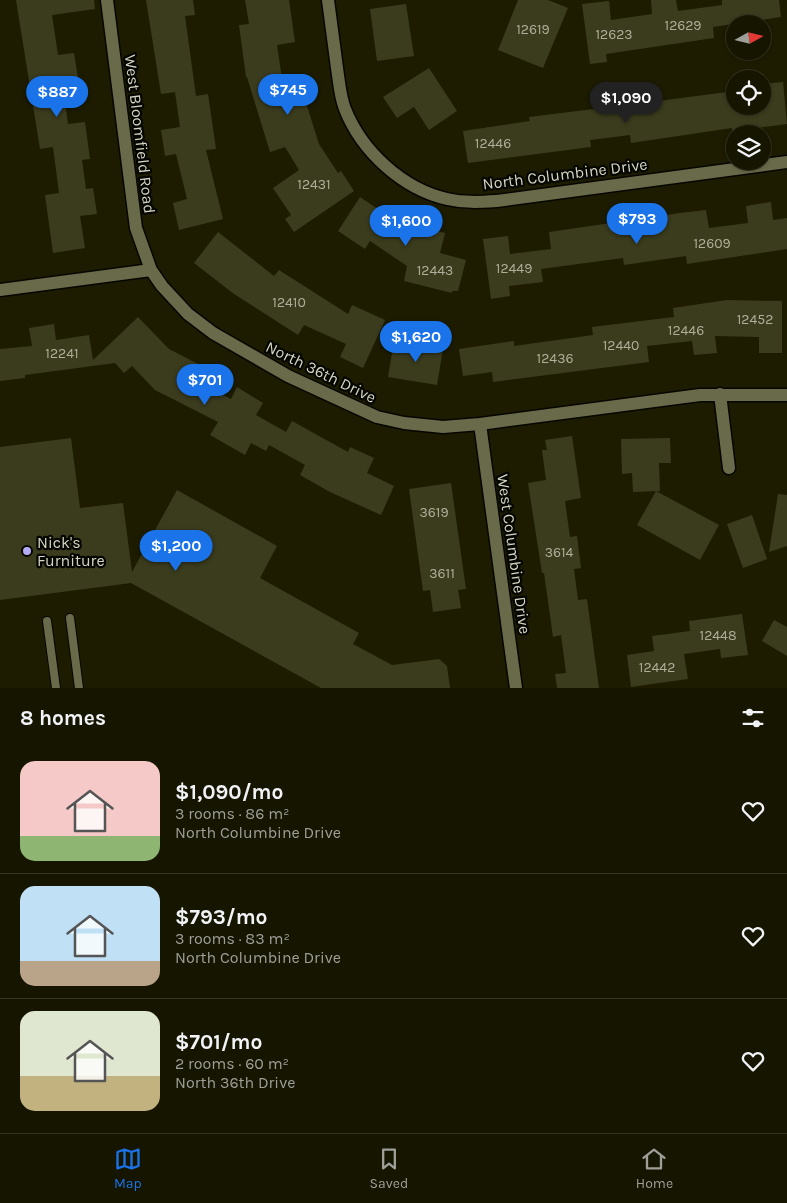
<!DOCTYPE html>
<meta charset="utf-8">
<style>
body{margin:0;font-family:Karla,sans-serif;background:#1f1e0a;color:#f1f3f6;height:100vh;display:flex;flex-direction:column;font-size:19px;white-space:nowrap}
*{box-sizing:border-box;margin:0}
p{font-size:16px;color:#9e9f99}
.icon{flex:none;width:28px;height:28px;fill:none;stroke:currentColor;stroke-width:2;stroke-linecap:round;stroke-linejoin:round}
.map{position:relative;height:688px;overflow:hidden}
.panel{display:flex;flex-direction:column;background:#161500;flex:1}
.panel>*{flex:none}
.needle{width:32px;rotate:82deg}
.fabs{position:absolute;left:726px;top:15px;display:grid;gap:10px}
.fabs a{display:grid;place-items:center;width:45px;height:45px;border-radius:50%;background:#161500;box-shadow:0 1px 4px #0004,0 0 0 1px #353422;font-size:25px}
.price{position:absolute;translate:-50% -42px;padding:0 11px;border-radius:18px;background:#1a73e8;color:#fff;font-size:16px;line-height:32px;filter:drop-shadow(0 1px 2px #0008)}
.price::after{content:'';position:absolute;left:50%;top:30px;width:15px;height:11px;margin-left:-8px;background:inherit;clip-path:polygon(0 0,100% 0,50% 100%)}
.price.active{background:#222;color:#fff}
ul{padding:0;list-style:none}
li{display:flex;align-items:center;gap:15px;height:125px;padding:0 20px}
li+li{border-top:1px solid #353422}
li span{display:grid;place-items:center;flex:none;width:140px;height:100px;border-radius:15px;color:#555}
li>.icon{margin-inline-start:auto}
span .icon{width:60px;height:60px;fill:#fffc;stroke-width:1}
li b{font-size:21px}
h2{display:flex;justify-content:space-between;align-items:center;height:60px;padding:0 20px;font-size:21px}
.dock{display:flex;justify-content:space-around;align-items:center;height:70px;border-top:1px solid #353422;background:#161500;font-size:14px;color:#9e9f99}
.dock a{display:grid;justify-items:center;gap:2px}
.dock .active{color:#1a73e8}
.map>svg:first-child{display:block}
.building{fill:#3b3c1d}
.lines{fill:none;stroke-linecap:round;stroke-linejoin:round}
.service-casing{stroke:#070600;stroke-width:10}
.minor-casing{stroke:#070600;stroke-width:15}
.service{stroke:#696a49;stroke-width:8}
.minor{stroke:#696a49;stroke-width:12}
.poi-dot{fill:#b5acf8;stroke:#060600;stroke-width:2}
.labels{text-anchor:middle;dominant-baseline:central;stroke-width:4.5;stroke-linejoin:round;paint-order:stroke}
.number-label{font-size:14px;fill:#aeaf9a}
.street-label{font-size:16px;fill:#d4d5c3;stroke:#060600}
.poi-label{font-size:16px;fill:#d4d5c3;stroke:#060600;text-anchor:start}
</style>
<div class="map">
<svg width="787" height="688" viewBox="0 0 787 688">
<rect width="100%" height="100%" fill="#1d1c00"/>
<path class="building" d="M16 0H94L95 9 52 15 58 55 74 53 78 78 62 80 68 124 85 122 90 159 82 160 86 189 93 188 97 214 80 216 85 248 53 253 45 195 59 193 53 147 40 149Z
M146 0H193L195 15 185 16 196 96 208 94 216 149 206 150 223 219 179 230 173 203 187 199 176 154 165 156 161 130 180 127 175 92 161 94Z
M245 0H289L295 42 277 45 284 92 301 87 319 144 338 173 341 171 354 191 294 232 285 219 291 215 273 188 299 170 285 147 270 152 247 77H246L239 25 249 24Z
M518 0H548L568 8 543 68 498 50Z
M651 0H676L678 11 722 5V0H779L781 17 713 27 714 38 606 54 607 62 590 64 582 4 609 1 611 20 652 14Z
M406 4 414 56 377 61 370 9Z
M429 68 457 111 429 130 414 107 397 118 383 97Z
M783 82 787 124 732 131V128L631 143 630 135 590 140 591 147 468 163 463 131 530 121 529 117 651 102 727 92V89L735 88V106H762V84Z
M360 197 415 234 417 226 445 233 440 253 466 260 458 291H452V293L404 281 407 266 370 241 365 249 338 231Z
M771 202 773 220 787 218V249L687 264 686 256 624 265 623 258 541 269 543 282 509 286 510 296 491 299 483 239 508 236 510 254 551 249 549 232 680 213 706 210 709 228 748 223 746 206Z
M218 232 274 276 279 270 348 314 352 305 385 320 363 368 340 357 346 344 304 325 298 335 234 294 194 263Z
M727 300 782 301V353H759V337L715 336 717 353 694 355 692 341 647 346 649 362 493 382 492 372 463 376 459 349 514 341V346L593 335 592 327 674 317 673 308Z
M138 317 169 349 200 365 193 380 231 399 237 387 263 403 256 415 286 432 292 421 348 452 350 447 374 458 367 473 394 486 381 515 330 492 300 475 305 465 269 445 266 451 251 443 245 455 210 435 218 422 155 390 132 366 124 373 115 363 25 375V378L0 381V349L32 346 29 328 54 324 56 340 89 335 93 360Z
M394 341 443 349 437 385 388 377Z
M572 436 581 498 565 501 570 537 577 536 581 568 574 569 578 600 587 599 599 688H557L555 674 566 673 561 635 553 637 544 573H542L528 483 546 480 542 450H547L545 440Z
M71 438 80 508 123 503 132 572 177 490 277 546 260 578 359 633 353 644 392 665 439 659 447 666 450 688H321L131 583 0 600V447Z
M670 438 671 463H659L660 491 633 492 632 473 622 474 621 439Z
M451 483 466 589 458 590 461 608 433 612 430 590 423 591 409 489Z
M656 491 719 525 700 560 637 525Z
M778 494 787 495V546L769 552Z
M752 515 767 559 743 568 727 524Z
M742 614 748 655 721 658 720 649 684 654 688 679 631 687 627 655 654 651 652 636 690 631 689 621Z
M774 620 787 627V656L762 641Z"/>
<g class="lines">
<defs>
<path id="service" d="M70 618 79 688
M47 621 56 688"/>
<path id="minor" d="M107 0 136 228 151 270 162 286 188 314 213 333 288 376 377 417 404 423 443 427 480 424 700 395H787
M328 0C331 23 334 45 337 68 339 81 340 97 345 109 362 152 403 189 447 199 464 203 480 202 497 201L787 162
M0 290 151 270
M720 394 729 468
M480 424 516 688"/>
</defs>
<use href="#service" class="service-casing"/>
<use href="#minor" class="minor-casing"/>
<use href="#service" class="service"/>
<use href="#minor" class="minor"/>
</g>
<circle class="poi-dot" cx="27" cy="551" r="5"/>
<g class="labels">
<g class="number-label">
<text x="683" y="25">12629</text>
<text x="533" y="29">12619</text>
<text x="614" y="34">12623</text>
<text x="493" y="143">12446</text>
<text x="314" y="184">12431</text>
<text x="712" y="243">12609</text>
<text x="514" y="268">12449</text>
<text x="435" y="270">12443</text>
<text x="289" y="302">12410</text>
<text x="755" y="319">12452</text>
<text x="686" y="330">12446</text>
<text x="621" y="345">12440</text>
<text x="62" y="353">12241</text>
<text x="555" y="358">12436</text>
<text x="434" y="512">3619</text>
<text x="559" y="552">3614</text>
<text x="442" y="573">3611</text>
<text x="718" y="635">12448</text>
<text x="657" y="667">12442</text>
</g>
<g class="street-label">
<text transform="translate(140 134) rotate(83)">West Bloomfield Road</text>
<text transform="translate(565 174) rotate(-7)">North Columbine Drive</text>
<text transform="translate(321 372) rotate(26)">North 36th Drive</text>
<text transform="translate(514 554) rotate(82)">West Columbine Drive</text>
</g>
<g class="poi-label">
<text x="37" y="542">Nick's<tspan x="37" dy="18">Furniture</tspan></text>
</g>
</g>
</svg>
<div class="fabs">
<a><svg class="needle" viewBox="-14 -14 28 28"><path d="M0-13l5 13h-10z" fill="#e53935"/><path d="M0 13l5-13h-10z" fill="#9e9f99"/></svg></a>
<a><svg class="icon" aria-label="locate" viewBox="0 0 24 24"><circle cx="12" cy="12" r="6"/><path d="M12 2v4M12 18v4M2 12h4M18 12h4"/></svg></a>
<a><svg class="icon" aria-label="layers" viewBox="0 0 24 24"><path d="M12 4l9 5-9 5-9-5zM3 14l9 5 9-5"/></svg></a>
</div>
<b class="price" style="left:288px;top:116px">$745</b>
<b class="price" style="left:57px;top:118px">$887</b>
<b class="price active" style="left:626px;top:124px">$1,090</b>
<b class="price" style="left:637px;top:245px">$793</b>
<b class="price" style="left:406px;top:247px">$1,600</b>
<b class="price" style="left:416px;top:363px">$1,620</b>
<b class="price" style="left:205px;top:406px">$701</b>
<b class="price" style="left:176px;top:572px">$1,200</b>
</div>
<section class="panel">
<h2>8 homes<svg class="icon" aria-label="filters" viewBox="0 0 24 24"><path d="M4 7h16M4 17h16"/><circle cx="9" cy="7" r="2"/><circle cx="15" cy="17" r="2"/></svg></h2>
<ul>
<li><span style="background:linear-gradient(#f6c9c9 75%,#8fb573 0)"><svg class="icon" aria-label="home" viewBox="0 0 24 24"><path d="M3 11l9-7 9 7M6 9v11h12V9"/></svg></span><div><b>$1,090/mo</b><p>3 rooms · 86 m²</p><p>North Columbine Drive</p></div><svg class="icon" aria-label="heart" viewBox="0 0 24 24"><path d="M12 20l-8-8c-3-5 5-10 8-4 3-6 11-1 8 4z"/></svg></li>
<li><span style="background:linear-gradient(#bfe0f5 75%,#b9a48a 0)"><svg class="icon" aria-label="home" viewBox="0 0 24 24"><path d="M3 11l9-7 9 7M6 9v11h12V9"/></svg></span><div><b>$793/mo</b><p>3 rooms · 83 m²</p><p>North Columbine Drive</p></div><svg class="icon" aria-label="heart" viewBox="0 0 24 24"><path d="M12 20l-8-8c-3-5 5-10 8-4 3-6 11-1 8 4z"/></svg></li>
<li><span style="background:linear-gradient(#dfe7d0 65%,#c2b280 0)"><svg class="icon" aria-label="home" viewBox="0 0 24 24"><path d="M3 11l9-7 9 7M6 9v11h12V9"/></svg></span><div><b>$701/mo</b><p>2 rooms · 60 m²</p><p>North 36th Drive</p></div><svg class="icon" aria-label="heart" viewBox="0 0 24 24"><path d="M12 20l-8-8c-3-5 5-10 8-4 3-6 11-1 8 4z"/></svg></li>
</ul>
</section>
<nav class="dock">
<a class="active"><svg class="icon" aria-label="map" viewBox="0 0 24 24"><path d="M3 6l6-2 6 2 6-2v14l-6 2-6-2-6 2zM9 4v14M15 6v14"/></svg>Map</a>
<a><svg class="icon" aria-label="saved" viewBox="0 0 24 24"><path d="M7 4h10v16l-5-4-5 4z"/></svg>Saved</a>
<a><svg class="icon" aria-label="home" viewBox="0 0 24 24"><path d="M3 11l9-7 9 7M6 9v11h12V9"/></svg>Home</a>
</nav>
